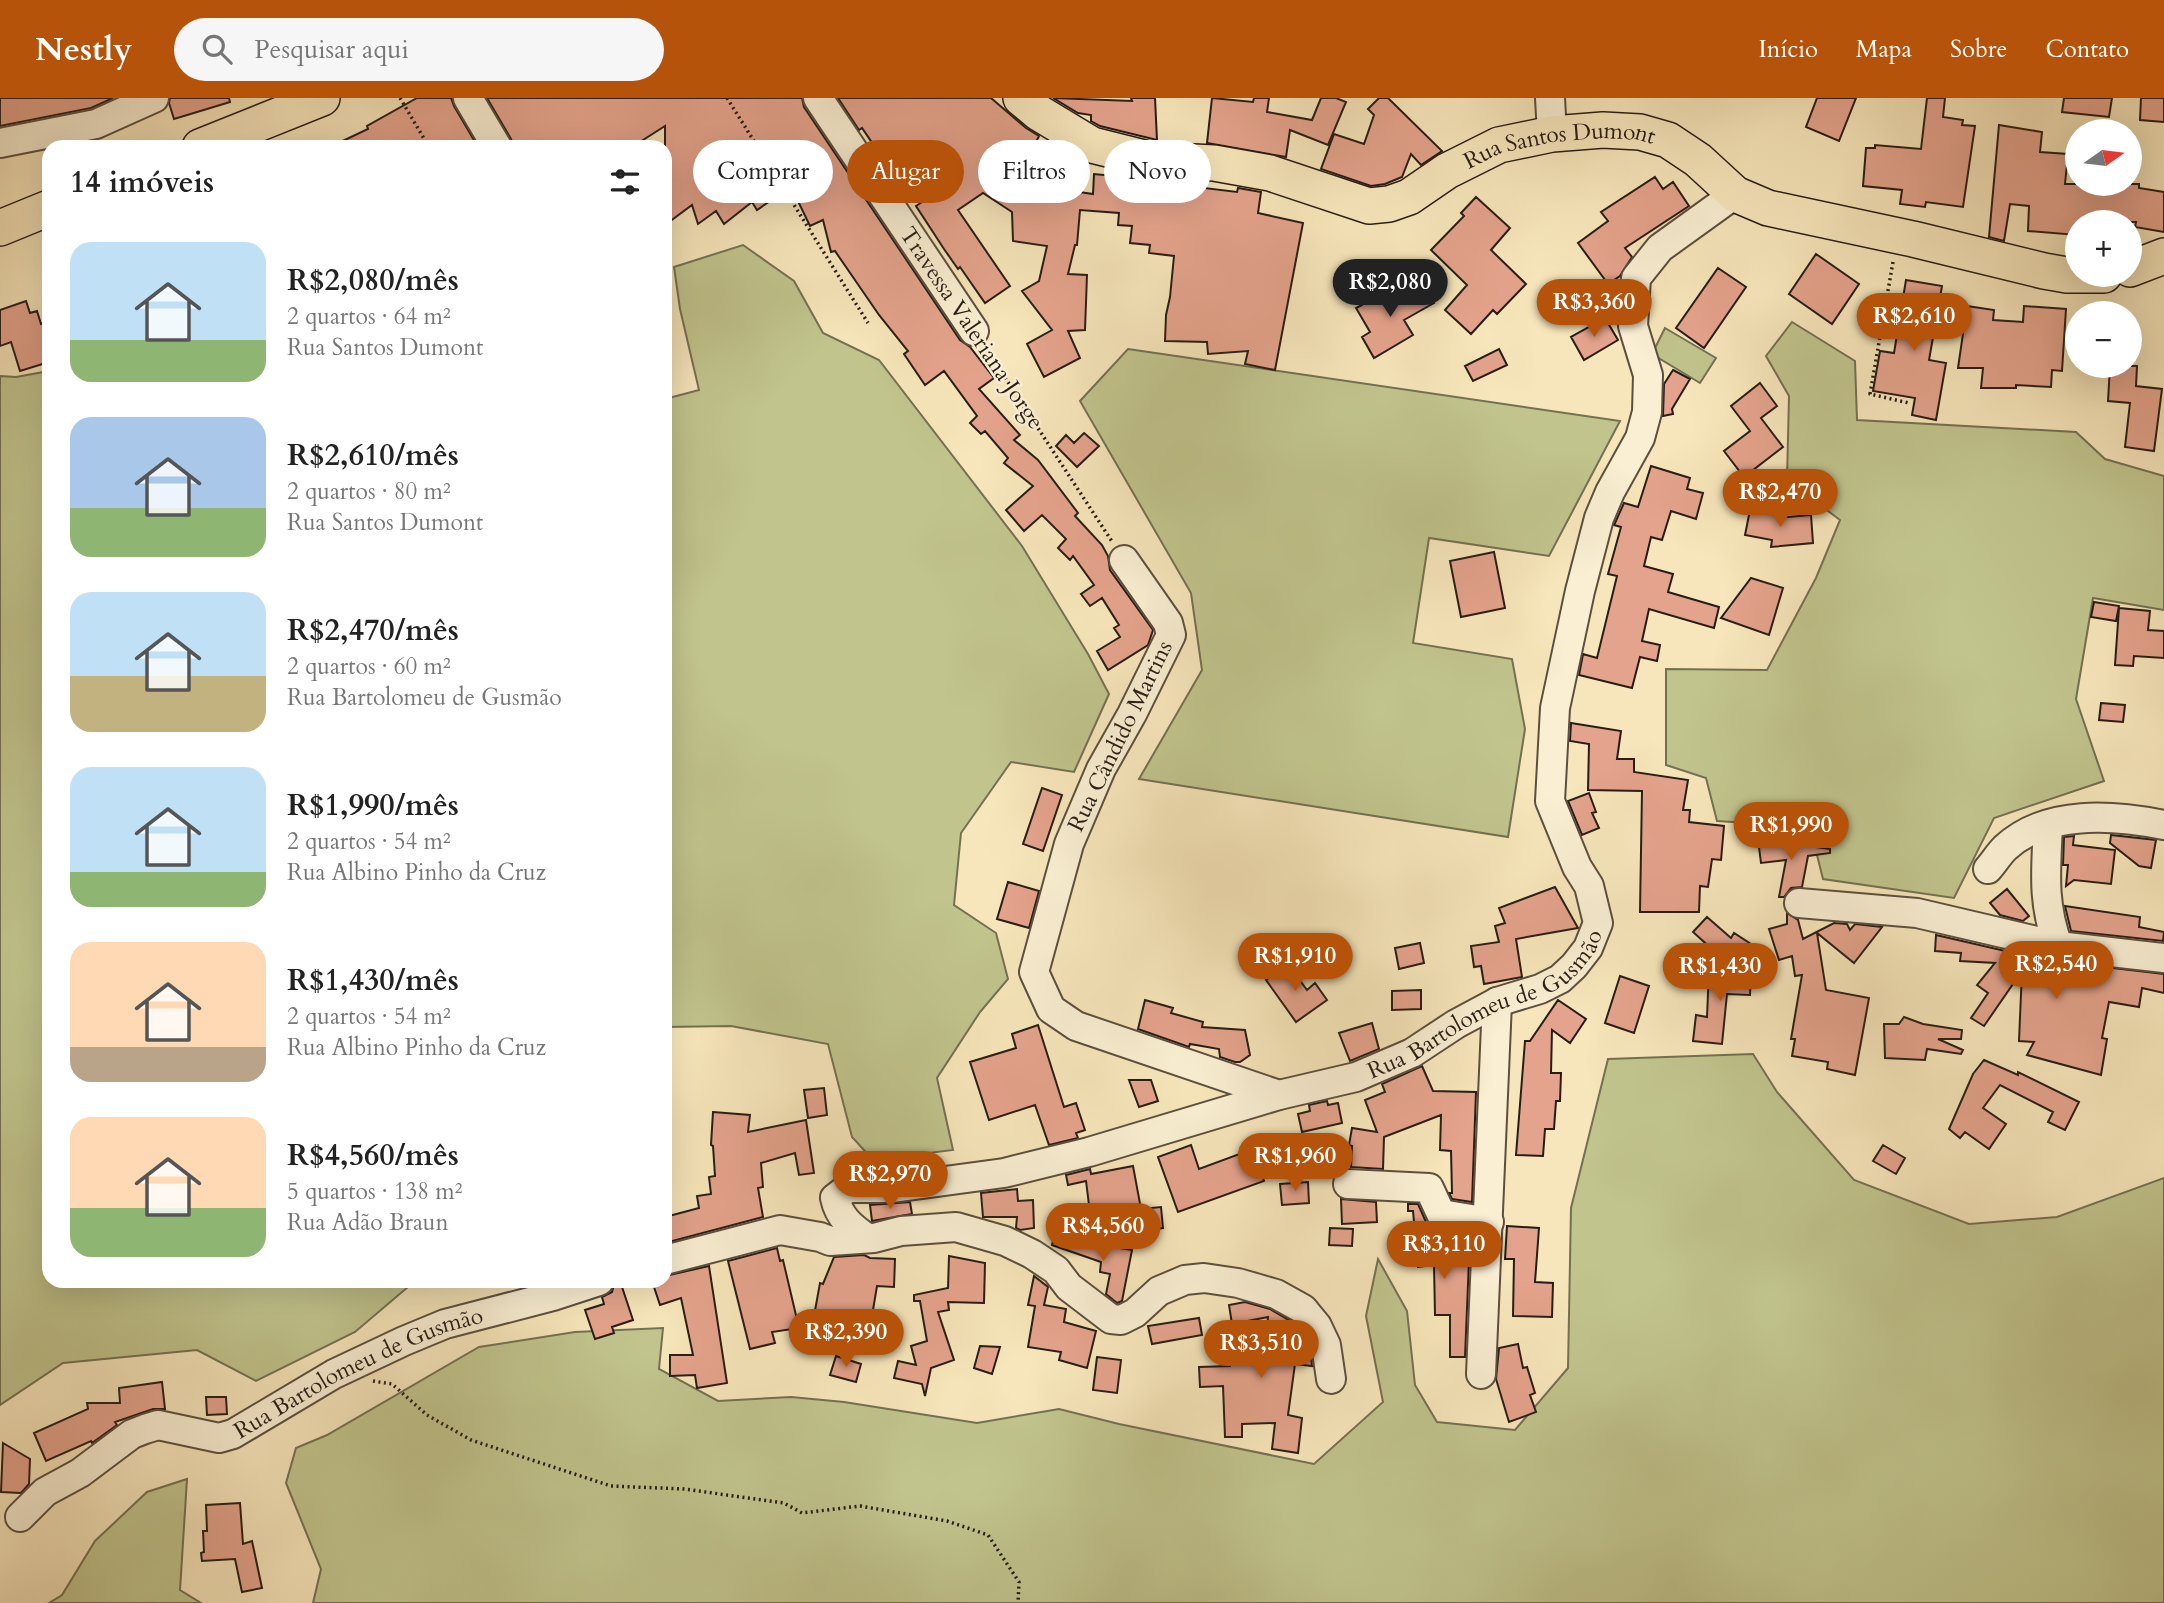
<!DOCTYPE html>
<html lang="pt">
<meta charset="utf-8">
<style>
body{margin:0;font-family:Cardo,serif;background:#f6f6f6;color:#222;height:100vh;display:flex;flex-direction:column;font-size:26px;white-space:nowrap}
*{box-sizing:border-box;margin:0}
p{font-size:23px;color:#767676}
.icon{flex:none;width:38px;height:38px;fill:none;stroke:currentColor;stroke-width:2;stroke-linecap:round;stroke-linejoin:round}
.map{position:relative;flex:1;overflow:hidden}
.details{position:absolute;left:42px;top:42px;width:630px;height:1148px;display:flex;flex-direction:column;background:#fff;border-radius:21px;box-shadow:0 7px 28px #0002}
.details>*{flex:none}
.top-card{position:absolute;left:693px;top:42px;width:665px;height:63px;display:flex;gap:14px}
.needle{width:46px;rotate:76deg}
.tools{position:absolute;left:2065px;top:21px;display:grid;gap:14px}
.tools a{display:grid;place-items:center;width:77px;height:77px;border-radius:50%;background:#fff;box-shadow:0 7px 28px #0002;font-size:35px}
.price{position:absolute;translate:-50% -60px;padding:0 16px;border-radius:24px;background:#b45309;color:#fff;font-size:23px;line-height:46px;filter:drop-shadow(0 2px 4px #0008)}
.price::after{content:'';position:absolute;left:50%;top:42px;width:21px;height:16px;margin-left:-10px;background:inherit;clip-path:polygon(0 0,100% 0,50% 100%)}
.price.on{background:#222;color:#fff}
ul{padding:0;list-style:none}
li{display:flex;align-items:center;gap:21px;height:175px;padding:0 28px}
li span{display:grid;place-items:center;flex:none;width:196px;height:140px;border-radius:21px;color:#555}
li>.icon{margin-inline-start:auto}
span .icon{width:84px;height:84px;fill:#fffc;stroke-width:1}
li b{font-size:30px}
h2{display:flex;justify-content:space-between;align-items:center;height:84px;padding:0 28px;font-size:30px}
.tag{padding:0 24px;border-radius:32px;background:#fff;box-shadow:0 7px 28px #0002;font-size:24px;line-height:63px}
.tag.on{background:#b45309;color:#fff}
header{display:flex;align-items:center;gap:42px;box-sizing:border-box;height:98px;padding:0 35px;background:#b45309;color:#fff}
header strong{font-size:33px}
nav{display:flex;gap:38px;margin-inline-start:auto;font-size:24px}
.search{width:490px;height:63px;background:#f6f6f6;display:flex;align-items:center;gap:18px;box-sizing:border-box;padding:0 24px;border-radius:38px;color:#767676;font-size:26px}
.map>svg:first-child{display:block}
.green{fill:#c1c48d;stroke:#747052;stroke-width:2}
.building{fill:#e4a38c;stroke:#281d16;stroke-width:2}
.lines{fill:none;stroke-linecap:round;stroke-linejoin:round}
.minor-casing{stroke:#5c4f3f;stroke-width:32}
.major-casing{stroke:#281d16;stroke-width:38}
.path{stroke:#281d16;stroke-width:3.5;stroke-dasharray:2 3.5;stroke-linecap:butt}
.minor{stroke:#faefd3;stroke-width:28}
.major{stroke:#f7e6bb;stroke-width:35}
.labels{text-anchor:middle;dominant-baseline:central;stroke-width:5;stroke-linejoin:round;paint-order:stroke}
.street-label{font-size:23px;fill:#281d16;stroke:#faefd3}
</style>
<header>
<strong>Nestly</strong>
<div class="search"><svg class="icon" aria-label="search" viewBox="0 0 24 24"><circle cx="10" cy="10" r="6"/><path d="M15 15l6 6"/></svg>Pesquisar aqui</div>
<nav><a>Início</a><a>Mapa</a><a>Sobre</a><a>Contato</a></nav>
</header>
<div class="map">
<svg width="2164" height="1505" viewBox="0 0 2164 1505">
<rect width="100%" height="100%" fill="#f7e6bb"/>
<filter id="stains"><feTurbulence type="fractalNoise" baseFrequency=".00286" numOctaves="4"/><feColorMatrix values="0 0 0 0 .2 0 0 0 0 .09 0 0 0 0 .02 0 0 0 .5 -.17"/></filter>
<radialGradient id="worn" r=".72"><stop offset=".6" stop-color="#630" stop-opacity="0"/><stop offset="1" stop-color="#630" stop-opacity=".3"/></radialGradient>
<path class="green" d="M743 147 794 183 823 235 879 262 1022 448 1088 556 1109 596 1074 674 1011 664 961 735 954 807 996 835 1008 881 980 914 937 980 953 1052 873 1062 852 1039 828 946 731 928 665 929V301L699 292 680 211 674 169Z
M1792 224 1855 263 1857 322 2076 334 2105 361 2164 378V512L2093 500 2076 601 2104 683 1994 720 1954 800 1823 781 1810 729 1717 723 1706 680 1666 667V571L1767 572 1816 480 1840 422 1787 382 1789 298 1766 258Z
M1665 230 1716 260 1700 285 1652 256Z
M1128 251 1620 323 1549 458 1429 440 1413 545 1512 561 1525 631 1508 739 1139 681 1202 572 1191 495 1080 303Z
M49 273V1183H415L355 1234 256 1283 197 1252 63 1265 0 1307V278L16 279Z
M1753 956 1777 994 1854 1082 1969 1126 2057 1119 2164 1080V1505H313L321 1471 286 1385 296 1350 327 1337 479 1249 575 1234 663 1230 659 1271 718 1303 791 1299 844 1304 977 1325 1059 1311 1119 1326 1314 1366 1383 1304 1366 1218 1378 1161 1407 1213 1415 1287 1437 1324 1515 1332 1568 1270 1571 1110 1608 961Z
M187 1381 180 1492 201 1505H49L62 1497 95 1443 147 1394Z"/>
<path class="building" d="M0 0H113L91 10 0 28Z
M170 0H229L230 4 174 21 169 5Z
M417 0H451L454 8 478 49H330L368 31 367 28Z
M487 0H802L804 9 960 242 970 249 994 280 979 291 1020 337 1014 342 1038 362 1078 415 1075 418 1102 447 1108 458 1110 472 1153 532 1148 547 1108 572 1097 553 1120 539 1114 530 1119 527 1102 500 1090 508 1081 496 1094 487 1073 458 1070 462 1058 450 1066 441 1042 417 1024 433 1006 412 1033 388 1004 365 1008 360 985 333 981 336 970 325 977 318 944 273 925 287 904 256 908 253 879 217 835 153 831 154 823 122 810 128 794 95 824 81 808 55 769 69 773 74 763 80 776 99 757 112 752 104 724 126 716 113 698 126 692 107 665 127V28L632 49H514L511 41Z
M838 0H991L1026 30 1039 38 1017 81 1051 77 1052 90 1093 96 1094 76 1146 81 1144 96 1186 103 1188 88 1237 94 1238 90 1261 94 1258 115 1303 125 1275 272 1245 266 1248 253 1208 256 1207 244 1165 243 1166 217 1170 199 1174 158 1149 155 1150 147 1130 145 1132 128 1118 127 1119 115 1080 112 1077 147H1075L1068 176 1087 177 1085 232 1068 233 1080 260 1044 279 1027 246 1052 232 1022 193 1039 183 1047 148 1013 143 1012 114 983 95 958 112 1010 188 985 205 960 169 958 171 944 151 916 108 933 97 914 68 896 80 862 30 859 32Z
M1053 0 1132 3 1131 0H1155L1157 42 1100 28 1091 23V17L1078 15Z
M1212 0 1253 4 1254 0H1269L1267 14 1312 22 1321 0H1336L1346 4 1328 47 1290 32 1286 59 1207 45Z
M1379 0H1388L1442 53 1421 67 1411 56 1402 79 1385 86 1371 88 1321 71 1334 36 1364 46 1374 17 1368 11Z
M1817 0H1856L1839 43 1806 29Z
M1927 0H1945L1943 19 1963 22 1962 27 1975 28 1963 109 1926 104 1925 109 1900 106 1902 92 1863 88 1866 50H1875V47L1921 51Z
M2064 0H2112L2109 19 2062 14Z
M2141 0H2164V24L2140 22Z
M1999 27 2042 34 2040 54 2068 56 2065 86H2139V90L2164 94V134L2135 129 2136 124H2077V137L2028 133 2029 108 2010 106 2004 143 1989 139Z
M1655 79 1663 91 1673 84 1689 108 1625 150 1632 159 1620 178 1608 186 1578 145 1608 123 1601 114Z
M1476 99 1510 130 1491 152 1526 186 1497 216 1493 212 1471 236 1445 212 1467 187 1431 152 1464 118 1461 115Z
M1816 156 1859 186 1832 226 1789 196Z
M1718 170 1746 189 1704 250 1676 230Z
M1906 182 1942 188 1929 262 1946 265 1936 322 1912 317 1915 300 1873 293 1880 253 1894 255Z
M1425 190 1434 205 1404 222 1413 237 1374 260 1362 239 1370 234 1356 210 1362 207 1361 204 1377 195 1383 205 1405 192 1409 199Z
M26 203 30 215 37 213 41 226 49 223V264L20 273 11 244 0 248V212Z
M1967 208 1994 212 1993 222 2023 224 2024 208 2066 211 2062 273 2052 272 2051 289 2016 287V290H1981L1983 270H1958Z
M1605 220 1618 242 1584 262 1571 239Z
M1499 251 1507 267 1473 283 1465 268Z
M2110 268H2137L2136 288 2162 291 2154 353 2125 349 2130 305 2108 303Z
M1673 272 1690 281 1672 311 1673 316 1663 318 1664 286Z
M1760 285 1777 308 1761 320 1783 349 1744 379 1724 353 1750 333 1731 308Z
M1084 335 1099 348 1077 369 1056 348 1066 337 1074 345Z
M1651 368 1690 380 1687 391 1703 395 1696 421 1671 413 1662 442 1651 439 1644 468 1673 476 1668 494 1719 509 1714 530 1649 511 1642 543 1660 547 1657 563 1640 559 1632 590 1579 577 1583 556 1597 560 1617 478 1608 476 1621 429 1614 427 1615 425 1624 405 1638 409Z
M1750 412 1788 419 1811 417 1813 445 1771 449 1772 442 1745 437Z
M1494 454 1505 510 1461 519 1450 463Z
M1751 480 1783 490 1769 537 1721 520Z
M2094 504 2119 508 2116 523 2091 519Z
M2119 510 2150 513 2148 532 2164 533V560L2134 558 2133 568 2115 567Z
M2101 605 2125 607 2123 624 2099 622Z
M1571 625 1621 633 1617 661H1634V674L1688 682 1683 712H1690L1689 724 1724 728 1721 762 1712 761 1708 789 1700 788 1699 814H1640L1642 693 1588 692 1589 646 1570 643Z
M1042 690 1062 697 1043 753 1023 746Z
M1589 695 1596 714 1592 715 1599 730 1582 737 1568 703Z
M2111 737 2156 742 2151 770 2139 768 2110 745Z
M2074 738 2073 747 2115 752 2111 786 2074 782 2066 788 2068 767H2063L2064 739Z
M1787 745 1830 751V755L1808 758 1802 789 1791 790 1784 799H1779L1786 762 1761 765 1759 749Z
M1008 784 1039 793 1029 830 997 821Z
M1555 789 1578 830 1516 841 1522 879 1484 886 1481 868 1474 869 1471 848 1499 844 1495 828 1505 825 1499 810Z
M2007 791 2029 818 2023 823 2000 817 1990 805Z
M2065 808 2140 819 2139 829 2164 834 2163 843 2071 833Z
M1787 815 1798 822 1803 841 1834 825 1847 826 1850 832 1855 826 1882 829 1854 865 1817 835 1826 892 1869 900 1855 977 1827 971 1828 964 1792 958 1795 941H1791L1802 877 1795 878 1792 858 1779 862 1769 831 1787 826Z
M1707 819 1731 840 1734 835 1751 846 1734 871 1693 834Z
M1936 837 2027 858V860L2164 876V895L2142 890 2139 909 2109 904 2102 940 2107 941 2101 977 2027 957 2034 944 2019 943 2022 873 1984 928 1971 920 1988 895 1977 887 1995 865 1960 863 1961 855 1935 853Z
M1420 845 1424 865 1399 871 1395 850Z
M1288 866 1307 892 1315 885 1327 902 1296 924 1266 882Z
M1709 872 1751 873 1750 897 1727 896 1722 946 1693 943 1696 917 1707 919Z
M1620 878 1649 888 1634 935 1605 925Z
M1421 892V911L1392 912V893Z
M1145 902 1173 910 1171 915 1203 924 1202 929 1245 932 1250 957 1240 964H1235L1220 959 1219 951 1190 946 1189 949 1138 931Z
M1558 902 1586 921 1570 945 1552 932 1551 975H1561L1560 1003H1556L1554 1031H1545L1543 1058 1516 1057 1525 943H1530Z
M1904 919 1923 926 1962 932 1961 941H1938L1963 952 1961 956 1927 951 1925 962 1885 960 1884 926H1899Z
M1372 925 1379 951 1350 963 1339 935Z
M1038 927 1064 1009 1076 1005 1085 1032 1076 1035 1078 1040 1049 1047 1035 1007 989 1022 970 964 1016 950 1012 936Z
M1984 962 2018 977V974L2079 1004 2065 1032 2048 1024 2053 1014 2000 987 1983 1010 2006 1026 1989 1051 1965 1034 1960 1040 1949 1031 1973 976Z
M1422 968 1433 993 1476 994 1472 1104 1452 1101 1449 1095H1452L1451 1053 1440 1052 1441 1017 1384 1039 1383 1071 1351 1069 1352 1048 1349 1047 1352 1030 1377 1034 1365 1002 1385 994 1382 986Z
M1129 982H1151L1158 1003 1139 1009Z
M824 990 827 1017 808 1020 804 992Z
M1327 1003 1328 1007 1338 1005 1342 1025 1302 1034 1298 1016 1310 1013 1309 1007Z
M713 1014 750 1017 748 1034 806 1022 814 1075 799 1077 795 1055 761 1065 763 1089 758 1090 763 1119 665 1145V1119L699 1110 697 1098 711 1096 709 1079 715 1078 713 1048 711 1047Z
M1191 1047 1199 1071 1253 1051 1264 1083 1178 1114 1158 1059Z
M1883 1047 1905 1060 1896 1076 1873 1063Z
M1133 1068 1141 1111 1161 1109 1163 1130 1137 1133 1136 1117 1091 1123 1086 1083 1068 1087 1066 1077 1090 1071 1091 1076Z
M1308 1084 1309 1105 1282 1107 1280 1086Z
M1017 1091 1018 1103 1033 1102 1034 1130 1020 1132 1016 1130 1017 1119H983L981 1095Z
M1341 1101 1376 1104 1377 1124 1342 1126Z
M910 1104 912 1116 872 1123 870 1107Z
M1408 1106H1418L1426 1124 1437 1132 1440 1162H1469L1465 1259H1450V1217H1435L1434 1167 1418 1169 1413 1113H1408Z
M1507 1128 1539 1130 1535 1184 1553 1185 1552 1219 1513 1218 1514 1161H1505Z
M1330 1130 1353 1131 1352 1148 1329 1147Z
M1054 1139 1132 1152 1122 1203 1117 1205 1106 1196 1110 1176 1100 1174 1101 1164 1052 1147Z
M777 1150 780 1163 783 1162 799 1230 772 1234 775 1245 750 1251 728 1163Z
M864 1157 870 1160 895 1161 894 1189 877 1188 870 1230 814 1218 820 1185 823 1186 834 1159Z
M949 1158 985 1165 984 1205 948 1204 949 1212 938 1214 954 1262 931 1270 925 1298 922 1286 894 1280 898 1263 916 1267 911 1248 927 1243 920 1203H914V1197L948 1190Z
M709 1168 727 1285 697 1290 695 1277 670 1278V1257H693L681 1200 660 1207 652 1183H665V1178Z
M1034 1178 1048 1189 1044 1207 1066 1211 1064 1224 1096 1233 1087 1270 1059 1262 1061 1254 1028 1249 1035 1208 1028 1207Z
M615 1183H620L633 1222 612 1229 614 1235 595 1241 585 1212 604 1206 602 1199 612 1194Z
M1245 1204 1270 1211 1292 1224 1290 1244 1307 1246 1310 1252 1312 1268 1295 1266 1288 1317 1302 1320 1298 1355 1272 1351 1275 1325 1242 1326V1339H1225L1223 1288 1200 1289 1199 1269 1230 1268V1261L1265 1258 1268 1219 1232 1226 1229 1207Z
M1199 1220 1202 1237 1152 1246 1148 1228Z
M1518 1246 1523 1270 1527 1269 1535 1295 1530 1297 1536 1314 1509 1324 1496 1281 1499 1250Z
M980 1248 1000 1249 992 1276 974 1270Z
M836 1258 861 1266 856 1284 830 1277Z
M1097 1259 1121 1262 1117 1295 1093 1292Z
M162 1284 165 1311H153L115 1324 117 1327 92 1345 91 1343 46 1363 34 1335 88 1311 87 1305H120L119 1290Z
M206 1299H226L227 1316 207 1317Z
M3 1345 30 1361 29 1386 21 1395 1 1394Z
M240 1405 243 1446 252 1443 262 1490 242 1494 235 1461 202 1463 201 1455 204 1454 203 1433H207L206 1407Z"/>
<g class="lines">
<defs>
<g id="minor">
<path d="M468 0 497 49"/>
<path d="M818 0 974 233"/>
<path d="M1550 0 1552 36"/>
<path d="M0 45 96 26 154 0"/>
<path d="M1124 462 1168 525 1171 537 1132 616 1101 671 1069 746 1034 874 1051 911 1076 928 1279 997"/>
<path d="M2048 727C2046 773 2042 803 2058 848"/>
<path d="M1988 771C1994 764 1999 756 2005 750 2047 711 2114 717 2164 727"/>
<path d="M1799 805 1917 815 2058 848 2164 860"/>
<path d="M1348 1086 1429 1090 1441 1116 1489 1124"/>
<path id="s1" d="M867 1140C851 1129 839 1119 835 1100L848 1090H893L1004 1075 1089 1054 1279 997 1356 979 1412 955 1456 926 1497 904 1540 891 1560 881 1574 868 1588 850 1598 825 1589 788 1577 769 1550 703 1555 610 1580 493 1599 420 1610 394 1640 340 1647 314 1648 277 1633 228 1636 180 1660 150 1735 96"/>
<path d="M665 1162 780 1132 820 1139 830 1143 874 1140 901 1133 956 1129 1005 1143 1032 1156 1056 1172 1069 1189 1111 1221 1121 1222 1135 1215 1159 1193 1185 1182 1204 1180 1238 1185 1276 1196 1303 1211 1317 1228 1326 1247 1331 1281"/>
<path d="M1481 1276 1497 904"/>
<path id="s2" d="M20 1419 45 1394 80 1375 132 1336 145 1331 158 1327 219 1340 233 1336 334 1276 404 1243 445 1226 553 1198 599 1183"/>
</g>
<g id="major">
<path id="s3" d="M1021 0 1039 15 1092 47 1152 62 1214 65 1270 75 1369 108 1389 106 1409 99 1447 73 1499 47 1552 36 1603 32 1640 34 1668 42 1698 62 1735 96 1768 110 1913 141 2044 173 2067 177H2104"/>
<path d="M200 49 322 0"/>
<path d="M0 130 49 110"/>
<path d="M2130 171 2164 158"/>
</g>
</defs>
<use href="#minor" class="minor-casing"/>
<use href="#major" class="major-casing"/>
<path class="path" d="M400 0 429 49
M727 0 868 225
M1893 164 1870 296 1909 305
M987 252 1113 445
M373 1283 392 1286 427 1317 471 1342 611 1388 684 1391 784 1405 802 1415 860 1408 947 1423 988 1437 1019 1484 1018 1505"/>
<use href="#minor" class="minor"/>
<use href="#major" class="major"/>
</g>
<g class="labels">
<g class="street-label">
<text stroke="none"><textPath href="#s3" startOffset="576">Rua Santos Dumont</textPath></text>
<text transform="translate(972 230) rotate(56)">Travessa Valeriana Jorge</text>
<text transform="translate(1120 638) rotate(-64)">Rua Cândido Martins</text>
<text stroke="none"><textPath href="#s1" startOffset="742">Rua Bartolomeu de Gusmão</textPath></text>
<text stroke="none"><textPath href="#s2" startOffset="385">Rua Bartolomeu de Gusmão</textPath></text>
</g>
</g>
<rect width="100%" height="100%" filter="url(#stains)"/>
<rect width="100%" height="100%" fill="url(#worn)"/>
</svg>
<div class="tools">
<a><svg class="needle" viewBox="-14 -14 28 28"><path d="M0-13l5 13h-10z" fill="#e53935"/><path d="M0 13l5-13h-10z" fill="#767676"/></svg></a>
<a>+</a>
<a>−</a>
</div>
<b class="price on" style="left:1390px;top:221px">R$2,080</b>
<b class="price" style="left:1594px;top:241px">R$3,360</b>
<b class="price" style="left:1914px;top:255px">R$2,610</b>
<b class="price" style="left:1780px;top:431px">R$2,470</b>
<b class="price" style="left:1791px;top:764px">R$1,990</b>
<b class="price" style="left:1295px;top:895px">R$1,910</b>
<b class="price" style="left:2056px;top:903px">R$2,540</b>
<b class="price" style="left:1720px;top:905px">R$1,430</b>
<b class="price" style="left:1295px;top:1095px">R$1,960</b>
<b class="price" style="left:890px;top:1113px">R$2,970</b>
<b class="price" style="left:1103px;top:1165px">R$4,560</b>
<b class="price" style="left:1444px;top:1183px">R$3,110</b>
<b class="price" style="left:846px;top:1271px">R$2,390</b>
<b class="price" style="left:1261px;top:1282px">R$3,510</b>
<div class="top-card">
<a class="tag">Comprar</a>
<a class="tag on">Alugar</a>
<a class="tag">Filtros</a>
<a class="tag">Novo</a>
</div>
<section class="details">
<h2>14 imóveis<svg class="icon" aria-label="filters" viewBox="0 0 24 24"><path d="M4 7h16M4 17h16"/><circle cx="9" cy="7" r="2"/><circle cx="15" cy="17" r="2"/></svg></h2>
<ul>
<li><span style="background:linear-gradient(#bfe0f5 70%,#8fb573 0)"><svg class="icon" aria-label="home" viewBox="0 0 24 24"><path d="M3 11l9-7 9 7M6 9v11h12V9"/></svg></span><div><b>R$2,080/mês</b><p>2 quartos · 64 m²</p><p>Rua Santos Dumont</p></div></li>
<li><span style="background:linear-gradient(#a9c7e8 65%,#8fb573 0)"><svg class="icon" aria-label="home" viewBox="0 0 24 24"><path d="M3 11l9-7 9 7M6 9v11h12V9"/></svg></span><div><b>R$2,610/mês</b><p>2 quartos · 80 m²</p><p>Rua Santos Dumont</p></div></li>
<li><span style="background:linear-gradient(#bfe0f5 60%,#c2b280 0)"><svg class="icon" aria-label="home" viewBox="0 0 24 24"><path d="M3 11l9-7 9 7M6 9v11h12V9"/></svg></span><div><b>R$2,470/mês</b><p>2 quartos · 60 m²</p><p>Rua Bartolomeu de Gusmão</p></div></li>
<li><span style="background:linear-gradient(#bfe0f5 75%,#8fb573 0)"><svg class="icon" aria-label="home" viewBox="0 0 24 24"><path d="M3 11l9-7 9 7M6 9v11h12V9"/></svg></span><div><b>R$1,990/mês</b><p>2 quartos · 54 m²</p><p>Rua Albino Pinho da Cruz</p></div></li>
<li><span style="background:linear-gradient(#ffd9b3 75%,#b9a48a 0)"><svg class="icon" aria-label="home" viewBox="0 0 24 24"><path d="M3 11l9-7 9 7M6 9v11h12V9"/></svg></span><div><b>R$1,430/mês</b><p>2 quartos · 54 m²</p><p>Rua Albino Pinho da Cruz</p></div></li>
<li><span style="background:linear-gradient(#ffd9b3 65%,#8fb573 0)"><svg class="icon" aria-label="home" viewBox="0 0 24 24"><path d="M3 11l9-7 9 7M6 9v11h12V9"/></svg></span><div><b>R$4,560/mês</b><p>5 quartos · 138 m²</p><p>Rua Adão Braun</p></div></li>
</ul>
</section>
</div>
